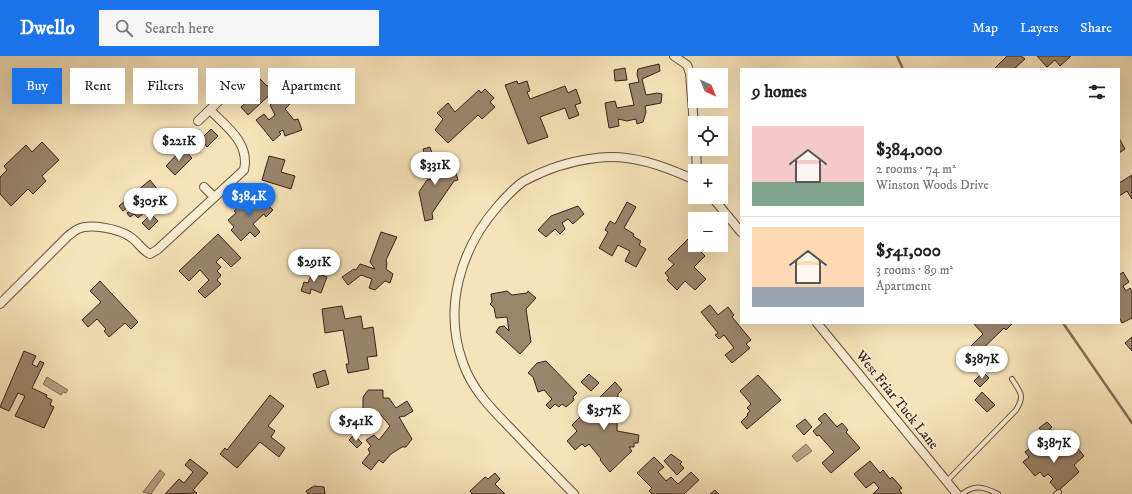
<!DOCTYPE html>
<meta charset="utf-8">
<style>
body{margin:0;font-family:"IM FELL DW Pica",serif;background:#f6f6f6;color:#222;height:100vh;display:flex;flex-direction:column;font-size:15px;white-space:nowrap}
*{box-sizing:border-box;margin:0}
p{font-size:13px;color:#767676}
.icon{flex:none;width:22px;height:22px;fill:none;stroke:currentColor;stroke-width:2;stroke-linecap:round;stroke-linejoin:round}
.map{position:relative;flex:1;overflow:hidden}
.sheet{position:absolute;left:740px;top:12px;width:380px;height:256px;display:flex;flex-direction:column;background:#fff;border-radius:0px;box-shadow:0 4px 16px #0002}
.sheet>*{flex:none}
.hud{position:absolute;left:12px;top:12px;width:380px;height:36px;display:flex;gap:8px}
.needle{width:26px;rotate:137deg}
.fabs{position:absolute;left:688px;top:12px;display:grid;gap:8px}
.fabs a{display:grid;place-items:center;width:40px;height:40px;border-radius:0px;background:#fff;box-shadow:0 4px 16px #0002;font-size:20px}
.price{position:absolute;translate:-50% -34px;padding:0 9px;border-radius:14px;background:#fff;color:#222;font-size:13px;line-height:26px;filter:drop-shadow(0 1px 2px #0008)}
.price::after{content:'';position:absolute;left:50%;top:24px;width:12px;height:9px;margin-left:-6px;background:inherit;clip-path:polygon(0 0,100% 0,50% 100%)}
.price.current{background:#1a73e8;color:#fff}
ul{padding:0;list-style:none}
li{display:flex;align-items:center;gap:12px;height:100px;padding:0 12px}
li+li{border-top:1px solid #e0e0e0}
li span{display:grid;place-items:center;flex:none;width:112px;height:80px;border-radius:0px;color:#555}
li>.icon{margin-inline-start:auto}
span .icon{width:48px;height:48px;fill:#fffc;stroke-width:1}
li b{font-size:17px}
h2{display:flex;justify-content:space-between;align-items:center;height:48px;padding:0 12px;font-size:17px}
.pill{padding:0 14px;border-radius:0px;background:#fff;box-shadow:0 4px 16px #0002;font-size:14px;line-height:36px}
.pill.current{background:#1a73e8;color:#fff}
header{display:flex;align-items:center;gap:24px;box-sizing:border-box;height:56px;padding:0 20px;background:#1a73e8;color:#fff}
header strong{font-size:19px}
nav{display:flex;gap:22px;margin-inline-start:auto;font-size:14px}
.search{width:280px;height:36px;background:#f6f6f6;display:flex;align-items:center;gap:10px;box-sizing:border-box;padding:0 14px;border-radius:0px;color:#767676;font-size:15px}
.map>svg:first-child{display:block}
.water{fill:#b5a182;stroke:#836e58}
.lines{fill:none;stroke-linecap:round;stroke-linejoin:round}
.stream{stroke:#836e58;stroke-width:2.5}
.building{fill:#9a866c;stroke:#372118}
.service-casing{stroke:#675240;stroke-width:6}
.minor-casing{stroke:#675240;stroke-width:10}
.service{stroke:#f9edd2;stroke-width:4}
.minor{stroke:#f9edd2;stroke-width:8}
.labels{text-anchor:middle;dominant-baseline:central;stroke-width:3.5;stroke-linejoin:round;paint-order:stroke}
.street-label{font-size:14px;fill:#372118;stroke:#f9edd2}
</style>
<header>
<strong>Dwello</strong>
<div class="search"><svg class="icon" aria-label="search" viewBox="0 0 24 24"><circle cx="10" cy="10" r="6"/><path d="M15 15l6 6"/></svg>Search here</div>
<nav><a>Map</a><a>Layers</a><a>Share</a></nav>
</header>
<div class="map">
<svg width="1132" height="438" viewBox="0 0 1132 438">
<rect width="100%" height="100%" fill="#f6e3b9"/>
<filter id="stains"><feTurbulence type="fractalNoise" baseFrequency=".005" numOctaves="4"/><feColorMatrix values="0 0 0 0 .2 0 0 0 0 .09 0 0 0 0 .02 0 0 0 .5 -.17"/></filter>
<radialGradient id="worn" r=".72"><stop offset=".6" stop-color="#630" stop-opacity="0"/><stop offset="1" stop-color="#630" stop-opacity=".3"/></radialGradient>
<path class="water" d="M47 321 68 334 66 337 63 336 61 339 43 328Z
M1051 373 1062 387 1057 392 1047 377Z
M806 388 812 395 797 406 792 400Z
M160 414 165 418 151 438 143 436Z"/>
<g class="lines">
<path class="stream" d="M897 0 903 13
M1063 267 1132 367"/>
</g>
<path class="building" d="M1007 0H1021L1025 3 1014 13H994Z
M1037 0H1071L1060 10 1055 4 1047 11Z
M659 8 660 15 642 23 646 39 657 37 662 38 661 47 645 50 646 56 643 66 637 68 636 63 627 65 618 63 619 70 609 72 605 47 615 45 617 52 634 49 629 28 639 26 637 18 638 13Z
M625 12 627 24 615 25 614 14Z
M257 20 267 30 270 28 275 34 248 59 241 51 257 36 249 27Z
M517 25 518 28 527 25 530 35 527 36 530 43 565 30 568 37 576 33 581 47 575 49 579 59 569 63 565 52 540 61 548 81 528 88 505 29Z
M485 33 494 42 490 46 495 51 482 63 478 59 448 87 435 74 443 63 437 57 448 47 455 56 479 34 481 37Z
M284 38 291 47 285 53 294 64 298 63 302 74 285 80 283 74 279 76 281 78 273 85 256 64 264 58 269 64 275 59 270 49Z
M211 73 218 80 207 91 204 87 198 94 194 90Z
M1119 82 1125 93 1119 97Z
M42 86 59 104 42 120 46 125 33 138 28 133 11 150 0 138V121L7 114 4 110 26 89 32 96Z
M430 91 439 119 455 114 458 124 454 125 432 157 433 163 425 165 419 136 427 124 431 123 423 93Z
M183 92 192 102 175 119 166 110Z
M269 100 285 104 281 116 295 120 291 133 262 124Z
M1132 119V143L1127 135 1119 140V127Z
M150 124 162 139 156 144 151 137 143 144 150 152 138 162 134 158 130 161 127 157 130 155 128 151 123 155 119 150Z
M257 138 273 154 266 161 264 158 253 168 260 176 255 181 250 176 241 185 231 174 234 171 228 164 236 157 234 155 251 139 253 141Z
M627 146 636 151 624 172 634 178 633 180 641 185 639 189 646 193 636 211 625 205 630 195 618 189 612 200 599 192 608 176 605 174 610 165 615 168Z
M578 150 584 158 573 168 568 163 562 167 565 173 560 178 555 173 546 181 538 174 551 160Z
M151 158 158 165 149 174 142 167Z
M381 176 397 181 386 204 387 207 386 213 393 218 390 227 385 225 375 234 369 232 372 223 361 219 348 229 342 221 354 213 356 214 360 208 375 213 370 206Z
M218 178 241 202 231 211 221 201 216 206 221 211 217 215 221 219 217 224 221 228 205 242 198 235 209 224 200 214 189 225 179 215Z
M688 183 705 200 694 211 706 223 695 234 685 225 677 234 667 224 669 222 665 217 674 208 668 203Z
M307 213 327 221 321 237 311 233 310 238 301 235 304 226 308 227 311 219 305 217Z
M1123 216 1129 226 1123 230 1126 235 1130 232 1132 235V262L1122 267 1119 261V219Z
M100 225 138 266 131 273 125 267 109 281 104 275 106 273 97 263 88 271 82 264 101 246 90 235Z
M507 235 512 239 527 237 528 235 536 242 526 253 531 286 520 298 496 276 499 271 504 270 509 275 507 261 496 262 494 252 490 248 492 246 491 238Z
M710 249 718 259 728 251 734 259 732 261 751 284 746 288 750 292 732 307 725 299 734 292 724 279 719 283 715 279 718 277 701 256Z
M342 250 345 263 361 260 363 273 373 271 377 300 367 301 369 313 348 317 346 308H349L343 274 325 277 322 253Z
M973 267H1013L1006 274 1004 272 972 303 965 296 983 278Z
M1132 281V295L1125 287Z
M24 295 36 300 32 308 37 311 40 305 44 307 32 332 47 339 46 341 52 344 50 349 54 351 44 372 15 360 25 340 18 337 9 355 0 351Z
M546 305 577 337 573 341 574 344 566 351 562 348 559 351 555 348 550 353 546 349 552 343 544 334 538 336 533 321 528 317 537 307Z
M325 314 329 328 317 332 313 318Z
M983 316 989 322 980 331 974 325Z
M589 318 599 327 591 335 581 326Z
M758 319 781 344 747 373 741 366 748 359 747 358 750 355 747 352 751 348 740 335Z
M615 326 622 334 618 338 617 375 639 379 638 387H634V391H629L632 395 610 416 600 404 601 403 589 388 585 391 582 388 575 394 567 385 577 375 572 369 583 358H591V354L594 351 592 349Z
M368 334H383V342H389L396 352 407 345 413 355 405 360 399 361 412 383 406 391H402L391 398 383 407 379 404 371 414 362 407 370 397 368 393 371 390 366 384 374 379 379 384 390 370 381 359 363 360V341Z
M982 336 995 349 987 356 975 344Z
M270 339 284 350 268 370 275 375 271 381 285 392 279 401 260 386 237 412 220 398 225 392 227 394Z
M825 357 837 371 842 367 848 374 846 376 860 392 831 417 822 407 834 396 819 379 817 380 813 375 822 367 818 363Z
M805 363 812 371 804 379 796 370Z
M1047 366 1052 371 1044 378 1039 372Z
M354 379 362 387 357 392 349 384Z
M1072 385 1084 400 1074 409 1079 416 1058 435 1050 426 1053 423 1048 418 1044 421 1040 416 1035 420 1023 406 1029 401 1025 396 1036 387 1040 393 1043 390 1053 402Z
M671 398 682 406 680 408 684 412 677 419 664 405Z
M654 401 664 411 658 416 666 425 671 421 678 428 691 416 699 424 684 438H652L649 435 652 432 637 417Z
M190 403 208 417 193 434 197 437 165 438 179 423 184 427 193 416 185 409Z
M870 405 880 417 883 414 890 423 892 421 902 432 899 434 902 438H873L879 432 874 426 866 432 854 418Z
M495 417 500 423 495 428 505 438H472L470 435 485 421 488 423Z
M314 430 324 431 325 438H308L306 435Z
M715 434 719 438H710Z"/>
<g class="lines">
<defs>
<path id="service" d="M947 425 1016 354C1025 340 1021 337 1012 323
M962 438C975 428 984 431 998 438
M1056 438 1059 436"/>
<path id="minor" d="M674 0 687 9 690 17 695 83
M198 65 222 42
M696 93 697 115
M204 131 214 141
M712 141 741 176
M0 248 68 180C71 178 74 175 78 173 90 167 118 173 129 180 138 185 141 194 150 198L157 194 244 114C250 87 227 71 210 54
M817 267 957 438
M574 438C554 418 534 397 515 377 494 355 473 336 463 307 443 253 460 193 498 150 505 142 515 131 524 125 546 113 571 105 596 102 630 97 664 110 695 124"/>
</defs>
<use href="#service" class="service-casing"/>
<use href="#minor" class="minor-casing"/>
<use href="#service" class="service"/>
<use href="#minor" class="minor"/>
</g>
<g class="labels">
<g class="street-label">
<text transform="translate(897 344) rotate(51)">West Friar Tuck Lane</text>
</g>
</g>
<rect width="100%" height="100%" filter="url(#stains)"/>
<rect width="100%" height="100%" fill="url(#worn)"/>
</svg>
<div class="fabs">
<a><svg class="needle" viewBox="-14 -14 28 28"><path d="M0-13l5 13h-10z" fill="#e53935"/><path d="M0 13l5-13h-10z" fill="#767676"/></svg></a>
<a><svg class="icon" aria-label="locate" viewBox="0 0 24 24"><circle cx="12" cy="12" r="6"/><path d="M12 2v4M12 18v4M2 12h4M18 12h4"/></svg></a>
<a>+</a>
<a>−</a>
</div>
<b class="price" style="left:179px;top:106px">$221K</b>
<b class="price" style="left:435px;top:130px">$331K</b>
<b class="price current" style="left:249px;top:161px">$384K</b>
<b class="price" style="left:150px;top:166px">$305K</b>
<b class="price" style="left:314px;top:227px">$291K</b>
<b class="price" style="left:982px;top:324px">$387K</b>
<b class="price" style="left:604px;top:375px">$357K</b>
<b class="price" style="left:356px;top:386px">$541K</b>
<b class="price" style="left:1054px;top:408px">$387K</b>
<div class="hud">
<a class="pill current">Buy</a>
<a class="pill">Rent</a>
<a class="pill">Filters</a>
<a class="pill">New</a>
<a class="pill">Apartment</a>
</div>
<section class="sheet">
<h2>9 homes<svg class="icon" aria-label="filters" viewBox="0 0 24 24"><path d="M4 7h16M4 17h16"/><circle cx="9" cy="7" r="2"/><circle cx="15" cy="17" r="2"/></svg></h2>
<ul>
<li><span style="background:linear-gradient(#f6c9c9 70%,#7fa58c 0)"><svg class="icon" aria-label="home" viewBox="0 0 24 24"><path d="M3 11l9-7 9 7M6 9v11h12V9"/></svg></span><div><b>$384,000</b><p>2 rooms · 74 m²</p><p>Winston Woods Drive</p></div></li>
<li><span style="background:linear-gradient(#ffd9b3 75%,#9aa5b1 0)"><svg class="icon" aria-label="home" viewBox="0 0 24 24"><path d="M3 11l9-7 9 7M6 9v11h12V9"/></svg></span><div><b>$541,000</b><p>3 rooms · 89 m²</p><p>Apartment</p></div></li>
</ul>
</section>
</div>
